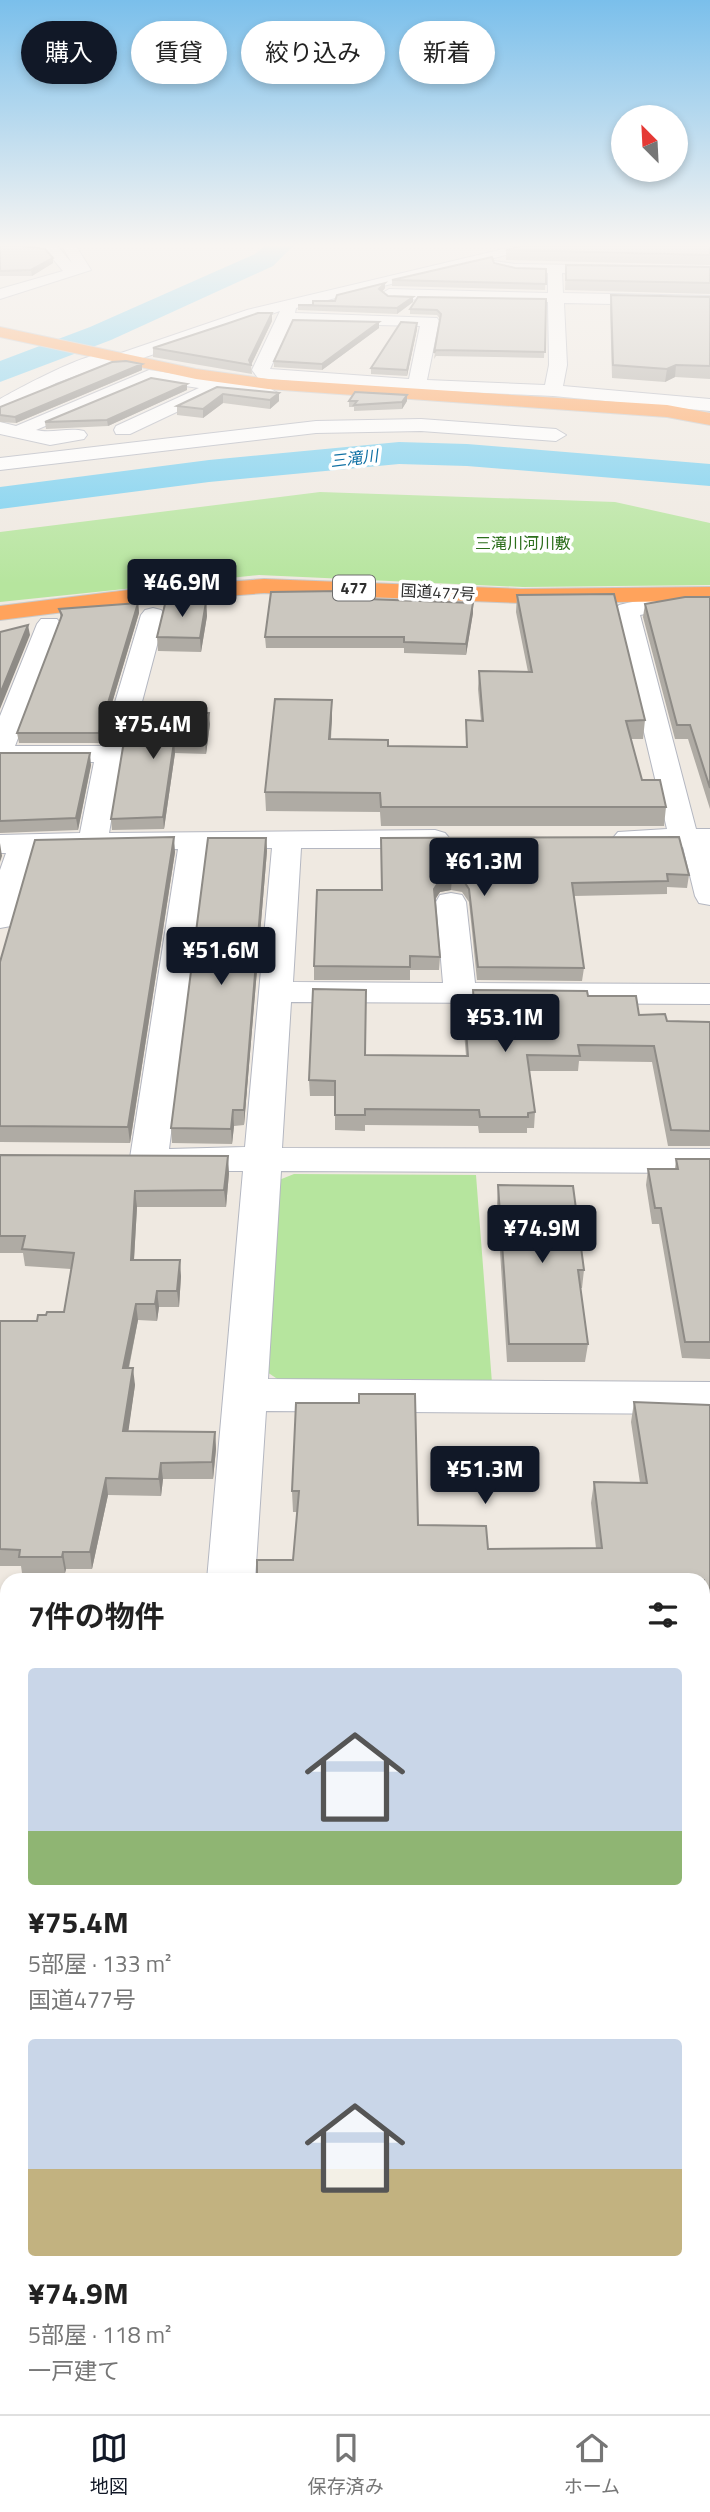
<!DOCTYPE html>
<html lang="ja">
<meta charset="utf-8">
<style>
body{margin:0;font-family:"Titillium Web","Noto Sans JP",sans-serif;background:#f6f6f6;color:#222;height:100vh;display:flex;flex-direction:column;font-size:26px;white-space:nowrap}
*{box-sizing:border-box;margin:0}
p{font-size:23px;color:#767676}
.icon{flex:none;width:38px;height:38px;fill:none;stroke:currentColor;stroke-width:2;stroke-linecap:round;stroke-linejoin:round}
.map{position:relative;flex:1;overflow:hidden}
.side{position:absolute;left:0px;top:1573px;width:710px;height:842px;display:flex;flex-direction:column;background:#fff;border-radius:21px 21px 0 0;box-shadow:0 4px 10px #0003}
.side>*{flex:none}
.hud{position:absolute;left:21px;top:21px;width:668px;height:63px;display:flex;gap:14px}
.needle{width:46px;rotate:336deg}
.controls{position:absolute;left:611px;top:105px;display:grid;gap:14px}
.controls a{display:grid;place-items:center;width:77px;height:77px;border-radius:50%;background:#fff;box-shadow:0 4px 10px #0003;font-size:35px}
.price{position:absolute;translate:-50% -60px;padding:0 16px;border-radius:7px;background:#111827;color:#fff;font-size:23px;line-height:46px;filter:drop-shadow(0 2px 4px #0008)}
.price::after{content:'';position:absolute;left:50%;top:42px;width:21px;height:16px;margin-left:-10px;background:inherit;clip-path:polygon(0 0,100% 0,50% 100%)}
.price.active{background:#222;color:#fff}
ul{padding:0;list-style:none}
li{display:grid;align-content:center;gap:14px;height:371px;padding:0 28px}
li span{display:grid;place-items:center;height:217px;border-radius:7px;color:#555}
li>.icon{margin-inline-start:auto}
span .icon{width:126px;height:126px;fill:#fffc;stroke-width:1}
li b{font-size:30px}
h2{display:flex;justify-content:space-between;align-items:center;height:84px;padding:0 28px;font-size:30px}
.tag{padding:0 24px;border-radius:32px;background:#fff;box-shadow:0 4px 10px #0003;font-size:24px;line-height:63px}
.tag.active{background:#111827;color:#fff}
.tabs{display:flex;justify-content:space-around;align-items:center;height:98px;border-top:2px solid #e0e0e0;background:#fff;font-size:19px;color:#767676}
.tabs a{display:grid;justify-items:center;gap:4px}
.tabs .active{color:#111827}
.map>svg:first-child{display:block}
.green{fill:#b6e59e}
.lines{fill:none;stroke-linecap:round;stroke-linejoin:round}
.river{fill:#75cff0;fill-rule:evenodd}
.minor-casing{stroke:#b4b7c1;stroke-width:2}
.highway-casing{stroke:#c9c9c9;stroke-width:2}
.minor{fill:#fff;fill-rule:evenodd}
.highway{fill:#ffa35c;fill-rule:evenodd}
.wall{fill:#afaba4}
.shaded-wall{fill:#8e8b86}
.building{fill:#cbc7bf;stroke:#8e8b86;stroke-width:2}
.labels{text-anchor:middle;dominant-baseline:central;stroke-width:7;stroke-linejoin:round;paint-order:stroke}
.far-water-label{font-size:16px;font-style:italic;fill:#0d6fa3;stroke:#fff}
.far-park-label{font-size:16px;fill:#2c6e1b;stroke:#fff}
.shield{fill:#fff;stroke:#6d6d6d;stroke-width:2}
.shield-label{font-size:16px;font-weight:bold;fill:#2e2e2e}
.far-street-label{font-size:16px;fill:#2e2e2e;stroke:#fff}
</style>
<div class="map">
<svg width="710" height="2414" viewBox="0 0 710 2414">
<rect width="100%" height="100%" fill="#efe9e1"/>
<path class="green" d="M320 492 615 502 710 523V585L523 587 259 575 0 602V532Z
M294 1174 476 1175 492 1383 279 1380 264 1370 279 1180Z"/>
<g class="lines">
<path class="river" d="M264 246H293L273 266 111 340 0 382V361L90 327 255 254Z
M399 442 467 444 710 464V486L467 466 399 464 209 482 0 509V487L209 460Z"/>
<defs>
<path id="minor" d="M17 246H57L72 263 62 246H76L91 270 0 299V289L63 271 47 252 24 250Z
M516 246H542L296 308 295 313 437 318 439 321 427 380 545 385 549 365 548 302 389 299 381 294 389 289 548 293V273L515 272 494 267V261L515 264 710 267V275L562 273 563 293 710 296V306L564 303 567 365 563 386 710 399V411L553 396 371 388 258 378 252 370 280 311 128 363 115 361 56 383 0 412V399C20 388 101 343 118 354L247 310ZM291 323 420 326 409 379 270 369Z
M149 370 269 388 278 393 269 398 221 391 130 434H116L114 430 116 426 199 388 151 381 36 430C52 434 68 427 84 431L87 435 84 439 50 445 0 434V422L16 426Z
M421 419 556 429 566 435 556 441 421 431 316 433 0 470V458L316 421Z
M710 588V602L640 615 696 829H710V905L699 903 695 896 683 847 618 844 613 838 618 832 667 829 615 610 619 605 627 603Z
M153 608 161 610 165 615 130 747 122 757 109 833 435 830 445 833 450 839 445 845 435 848H301L293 982 443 983 436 902 440 895 451 893 462 895 466 902 475 983 710 984V1004L291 1002 282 1148 710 1149V1173L281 1171 268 1379 710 1382V1414L266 1411 255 1580H207L243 1171H177L163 1166 149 1170 136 1166 130 1158 178 849 35 852 16 919 11 926 0 928V870L6 853H0V835L80 833 94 762H0V716L37 624 41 619H57L61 624 15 746H102L141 615 145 610ZM207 848H272L245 1147 169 1149Z
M0 1696H7V1740H0Z
M704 1701H710V1747L704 1746Z
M0 2295H7V2361H0Z
M704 2297H710V2363H704Z"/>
<path id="highway" d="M0 327 196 369 268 379 667 405 710 413V425L667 417 268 389 196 379 0 337Z
M264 579 521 589 710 587V601L521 603 264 593 136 603 0 620V606L136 589Z"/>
</defs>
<use href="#minor" class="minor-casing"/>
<use href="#highway" class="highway-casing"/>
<use href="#minor" class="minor"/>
<use href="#highway" class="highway"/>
</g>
<path class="wall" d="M0 246 53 258V263L32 276H0Z
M710 246V265L506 260V250Z
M494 263 515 268 546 269 545 290 392 286V280Z
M566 265 710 267V294L565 290Z
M385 288 382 292 388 296 413 302 397 314 298 310V305H313L335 301Z
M611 295 710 297V379L675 377 665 382 612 378 610 307Z
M546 299 544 358 436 356 434 359 440 319 437 315 410 314V309Z
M272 313V321L251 365 252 374 153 357V348Z
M379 322V328L322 370 274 367V361Z
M417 323V329L407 376 371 374V368Z
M142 364V370L16 423 0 422V407Z
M217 387 279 401 270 409 223 403 203 418 177 415V406Z
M187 390 108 426 46 429 45 422Z
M407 395V401L402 409 354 411V407H349V401Z
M517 595 645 720 643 739H631L642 780 666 807 664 826H381L380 812 266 811 265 792 332 700V718L331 739 388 746 466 747V720L481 721 478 689 479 671 528 672 516 612Z
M710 597V809L688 739H675L643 617 645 604Z
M341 598 473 613 466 655 404 653V648H266L265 637Z
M206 602 207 616 201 652 158 651 157 637Z
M138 603 139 613 100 743H19L17 733 61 620 59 609Z
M210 724 206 754 175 753 164 829 112 830 111 819 123 747Z
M0 753 91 765 78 830 0 833Z
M266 838 267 851 244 1125 234 1126 232 1144 172 1143 171 1128Z
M381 838 689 875 687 888 667 887V894L574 896 584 968 582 981 477 980 469 902 462 892 451 890 440 892 435 900 440 957 439 970H410V980H314V966L382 890Z
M175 852 130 1143 0 1142V962Z
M473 990 588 996 639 1015 667 1021 710 1022V1146H668L652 1062 579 1061 578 1071H529L535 1112 534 1128H527V1133H479L478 1126 365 1125V1131L335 1130V1096H310L309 1080 365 1055 466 1056 464 1032 465 1017H473L472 1005Z
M0 1155 229 1173 226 1207H137L134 1260 181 1276 179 1307H159L157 1321 138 1320 129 1368 135 1385 128 1431 215 1432 216 1449 213 1479H163L161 1496 108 1495 92 1569H66L65 1573H22L21 1566H0V1321H37L46 1315 64 1312 71 1269 25 1266 23 1253H0Z
M676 1159H710V1359L682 1358 659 1224H652L646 1185 648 1169H675Z
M498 1185 584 1270 582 1288H580L588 1344 585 1362H507L497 1203Z
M634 1402 710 1405V1628H704V1580L293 1560 297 1512H293L292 1491 359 1403 418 1525 488 1549 596 1548 591 1503 594 1482 640 1483 631 1422Z
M0 1723H7V1950L6 1957H7V2171H0Z"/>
<path class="shaded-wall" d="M53 258V263L32 276 31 270Z
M385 283V288L379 295V289Z
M413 297V302L397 314V308Z
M272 313V321L251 365 249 360Z
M379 322V328L322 370V364Z
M417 323V329L407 376V370Z
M142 364V370L16 423 15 417Z
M676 365 675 377 665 382 667 369Z
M187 384V390L108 426 107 420Z
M279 393V401L270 409V400Z
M223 394V403L203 418V409Z
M407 395V401L402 409V402Z
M206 602 207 616 201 652 200 638Z
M138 603 139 613 100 743 99 733Z
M473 603V613L466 655V644Z
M28 625 30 635 0 709V694Z
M332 700V718L329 758V739Z
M209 713 210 724 206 754 205 742Z
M174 742 175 753 164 829 163 817Z
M90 753 91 765 78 830 76 818Z
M174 837 175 852 130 1143 128 1127Z
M266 838 267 851 244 1125V1110Z
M0 843 2 856 0 862Z
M452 878 451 890 440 892 433 902 434 889 440 880Z
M233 1110 234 1126 232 1144 231 1129Z
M228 1156 229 1173 226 1207 224 1190Z
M135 1191 137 1207 133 1276 131 1260Z
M180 1260 181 1276 179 1307 177 1291Z
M157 1291 159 1307 157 1321 155 1304Z
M136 1304 138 1320 125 1385 123 1368Z
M133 1368 135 1385 126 1448 123 1431Z
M215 1432 216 1449 213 1479 212 1462Z
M161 1463 163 1479 161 1496 159 1479Z
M106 1478 108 1495 92 1569 90 1552Z
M63 1552 66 1569 65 1573 62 1557Z
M7 1888V1950L2 1980 0 1973V1929Z"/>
<path class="building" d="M0 246H21L45 249 53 258 31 270 0 271Z
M521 246H710V255L506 250Z
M492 257 494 263 515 268 546 269V284L392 280Z
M566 265 710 267V283L566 280Z
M385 283 379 289 388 296 413 297 397 308 298 305H313V301H335L337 295Z
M611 295 710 297V366L676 365 667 369 613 365Z
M418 297 546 299 545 352 436 350 434 353 441 314 437 310 410 309Z
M258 313H272L249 360 251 365 153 348 226 324Z
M293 320 379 322 322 364 274 361Z
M401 322 417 323 407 370 371 368Z
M126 361 142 364 15 417 0 415V407L112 362Z
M151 378 187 384 107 420 45 422Z
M217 387 279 393 270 400 223 394 203 409 177 406Z
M355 392 407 395 402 402 354 405 357 401H349Z
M341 591V598L473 603 466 644 404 642V637H265L271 592Z
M614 594 645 720 626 721 642 780H660L666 807H381L380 793 265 792 275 699 332 700 329 739 388 740V746L467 747 466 720 483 721 479 671 532 672 517 595Z
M685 597H710V788L690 725H677L645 604Z
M166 600 206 602 200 638 157 637Z
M138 603 99 733H17L62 615 59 609Z
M28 625 0 694V632Z
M138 712 209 713 205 742H174L163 817 111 819 123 747 132 736Z
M0 753H90L76 818 0 821Z
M174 837 128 1127 0 1126V962L35 840Z
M679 837 689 875 667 874 668 881 572 883 584 968 478 967 469 889 463 880 452 878 440 880 434 889 440 957 410 956V967L314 966 317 890H382L381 838Z
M208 838H266L244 1110H233L231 1129 171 1128Z
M313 989 366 990 365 1055 468 1056 465 1017H475L473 990 587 991 588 996H636L639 1015 665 1014 667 1021 710 1022V1131L671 1130 654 1046 578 1045 580 1056 527 1055 535 1112 528 1113V1117H480L479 1110 365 1109V1115H335V1081L309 1080Z
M0 1155 228 1156 224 1190 135 1191 131 1260H180L177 1291H157L155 1304H136L123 1368H133L123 1431 215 1432 212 1462 161 1463 159 1479 106 1478 90 1552H63L62 1557H19L20 1550 0 1549V1321H37L38 1315H46L47 1312H64L74 1253 22 1249 25 1236H0Z
M676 1159H710V1342H685L661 1208H655L648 1169H678Z
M498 1185 573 1186 584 1270H578L588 1344H509Z
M359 1394H415L418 1525 486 1526 488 1549 602 1548 594 1482 647 1483 634 1402 710 1405V1607H704V1580H257V1560H293L299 1491H292L296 1403H359Z
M0 1723H7V1888L0 1929Z
M0 1957H7V2149H0Z"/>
<linearGradient id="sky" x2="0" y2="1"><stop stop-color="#7abfeb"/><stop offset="0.42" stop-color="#f8f5f2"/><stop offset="1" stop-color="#f8f5f2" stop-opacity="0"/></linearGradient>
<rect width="710" height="584" fill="url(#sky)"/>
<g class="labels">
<g class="far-water-label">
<text transform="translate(354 458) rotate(-7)">三滝川</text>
</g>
<g class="far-park-label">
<text x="523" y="543">三滝川河川敷</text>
</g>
<rect class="shield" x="333" y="575.5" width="42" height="25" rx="5"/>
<g class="shield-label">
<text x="354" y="588">477</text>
</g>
<g class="far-street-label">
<text transform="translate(438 592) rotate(3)">国道477号</text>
</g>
</g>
</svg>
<div class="controls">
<a><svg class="needle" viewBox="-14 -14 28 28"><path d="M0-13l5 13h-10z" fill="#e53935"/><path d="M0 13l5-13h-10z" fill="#767676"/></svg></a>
</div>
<b class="price" style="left:182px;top:619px">¥46.9M</b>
<b class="price active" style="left:153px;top:761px">¥75.4M</b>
<b class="price" style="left:484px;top:898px">¥61.3M</b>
<b class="price" style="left:221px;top:987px">¥51.6M</b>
<b class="price" style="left:505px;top:1054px">¥53.1M</b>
<b class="price" style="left:542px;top:1265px">¥74.9M</b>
<b class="price" style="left:485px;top:1506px">¥51.3M</b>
<div class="hud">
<a class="tag active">購入</a>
<a class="tag">賃貸</a>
<a class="tag">絞り込み</a>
<a class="tag">新着</a>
</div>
<section class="side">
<h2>7件の物件<svg class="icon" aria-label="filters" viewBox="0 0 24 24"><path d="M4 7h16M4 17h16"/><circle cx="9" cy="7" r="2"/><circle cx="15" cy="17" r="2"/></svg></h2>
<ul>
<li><span style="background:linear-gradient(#c9d6e8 75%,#8fb573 0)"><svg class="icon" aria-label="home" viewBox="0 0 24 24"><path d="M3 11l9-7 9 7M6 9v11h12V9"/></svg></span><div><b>¥75.4M</b><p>5部屋 · 133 m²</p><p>国道477号</p></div></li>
<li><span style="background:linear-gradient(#c9d6e8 60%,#c2b280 0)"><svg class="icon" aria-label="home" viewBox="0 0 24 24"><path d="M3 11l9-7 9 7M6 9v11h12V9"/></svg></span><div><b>¥74.9M</b><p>5部屋 · 118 m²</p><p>一戸建て</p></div></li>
</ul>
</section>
</div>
<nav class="tabs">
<a class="active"><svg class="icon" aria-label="map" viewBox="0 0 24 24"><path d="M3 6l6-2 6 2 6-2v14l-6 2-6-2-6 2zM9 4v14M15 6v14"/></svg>地図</a>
<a><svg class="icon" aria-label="saved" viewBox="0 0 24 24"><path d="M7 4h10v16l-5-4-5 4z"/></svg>保存済み</a>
<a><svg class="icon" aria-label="home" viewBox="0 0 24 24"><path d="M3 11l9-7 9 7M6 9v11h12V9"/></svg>ホーム</a>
</nav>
